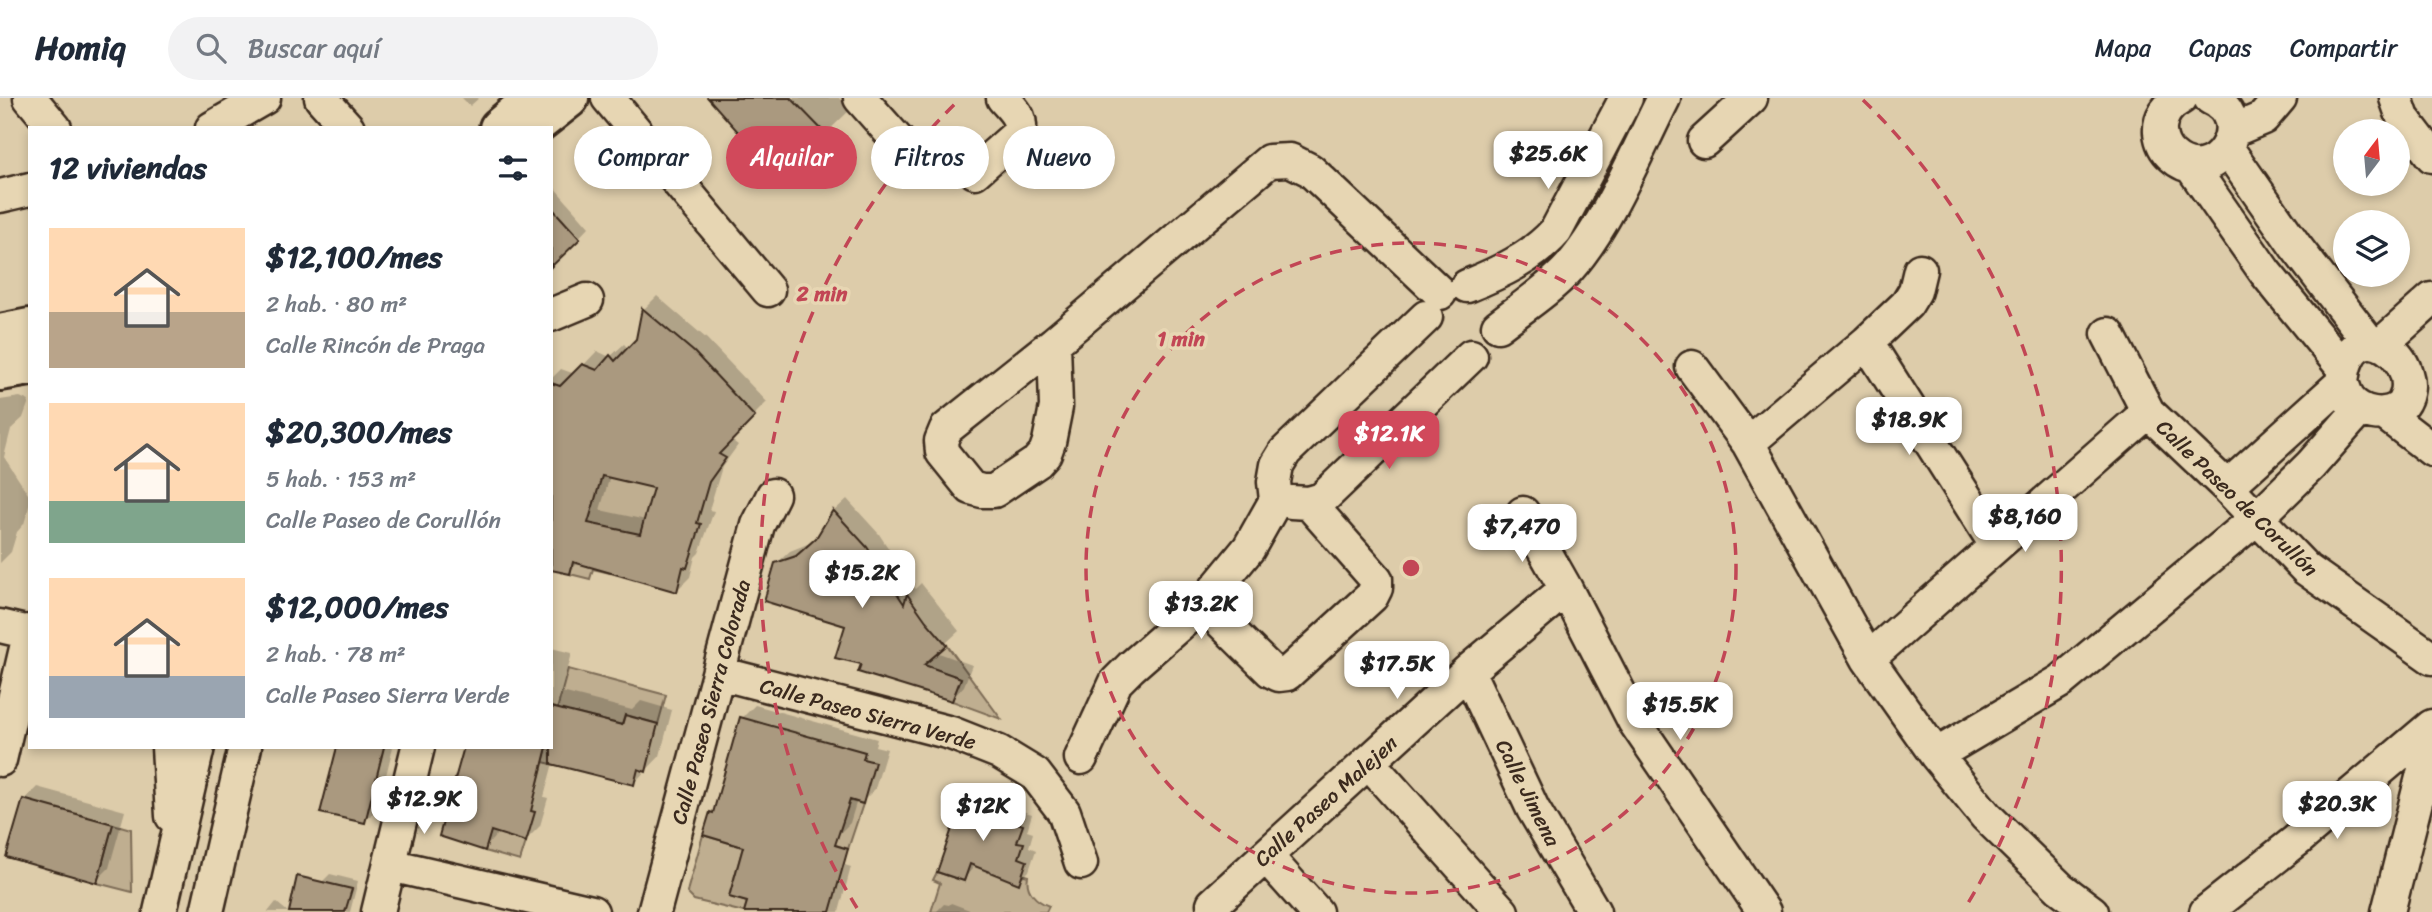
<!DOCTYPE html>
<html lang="es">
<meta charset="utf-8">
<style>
body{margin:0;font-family:Sriracha,sans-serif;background:#f2f2f3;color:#1f2937;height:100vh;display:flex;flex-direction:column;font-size:26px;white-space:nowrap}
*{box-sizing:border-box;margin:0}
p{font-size:23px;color:#747a83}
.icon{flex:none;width:38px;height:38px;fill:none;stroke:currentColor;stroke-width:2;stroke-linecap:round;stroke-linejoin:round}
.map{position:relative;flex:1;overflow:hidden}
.side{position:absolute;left:28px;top:28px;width:525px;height:623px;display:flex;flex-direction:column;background:#fff;border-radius:0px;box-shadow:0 4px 10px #0003}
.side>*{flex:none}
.hud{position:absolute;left:574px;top:28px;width:665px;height:63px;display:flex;gap:14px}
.needle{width:46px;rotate:16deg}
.tools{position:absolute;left:2333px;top:21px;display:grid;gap:14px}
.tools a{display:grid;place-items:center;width:77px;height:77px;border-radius:50%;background:#fff;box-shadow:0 4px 10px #0003;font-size:35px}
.price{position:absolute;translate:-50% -60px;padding:0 16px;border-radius:14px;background:#fff;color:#222;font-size:23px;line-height:46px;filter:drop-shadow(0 2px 4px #0008)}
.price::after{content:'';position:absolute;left:50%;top:42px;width:21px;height:16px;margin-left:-10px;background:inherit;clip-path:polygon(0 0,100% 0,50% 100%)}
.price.on{background:#d1495b;color:#fff}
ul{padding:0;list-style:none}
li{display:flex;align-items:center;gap:21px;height:175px;padding:0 21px}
li span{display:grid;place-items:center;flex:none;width:196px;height:140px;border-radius:0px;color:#555}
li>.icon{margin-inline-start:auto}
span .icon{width:84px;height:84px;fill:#fffc;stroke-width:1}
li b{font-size:30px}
h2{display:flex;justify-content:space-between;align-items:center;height:84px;padding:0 21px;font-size:30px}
.pill{padding:0 24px;border-radius:32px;background:#fff;box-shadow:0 4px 10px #0003;font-size:24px;line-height:63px}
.pill.on{background:#d1495b;color:#fff}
header{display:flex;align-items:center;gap:42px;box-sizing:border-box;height:98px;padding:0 35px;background:#fff;border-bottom:2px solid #e0e1e3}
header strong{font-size:33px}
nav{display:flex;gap:38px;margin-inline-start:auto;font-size:24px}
.search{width:490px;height:63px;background:#f2f2f3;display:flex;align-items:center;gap:18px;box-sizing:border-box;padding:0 24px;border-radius:38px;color:#747a83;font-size:26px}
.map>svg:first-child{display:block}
.green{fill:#bfae90;stroke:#7d6c57;stroke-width:2}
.shadow{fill:#0003;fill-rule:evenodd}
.building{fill:#aa997f;stroke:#3b2a1e;stroke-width:2;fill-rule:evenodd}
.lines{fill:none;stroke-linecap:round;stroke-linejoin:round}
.minor-casing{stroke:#3b2a1e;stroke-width:37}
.major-casing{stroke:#3b2a1e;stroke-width:44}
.minor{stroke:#e7d6b3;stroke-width:32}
.major{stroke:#e7d6b3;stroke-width:38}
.ring{fill:none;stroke:#c24655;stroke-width:3.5;stroke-dasharray:12 9}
.labels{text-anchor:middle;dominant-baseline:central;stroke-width:7;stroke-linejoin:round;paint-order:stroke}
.street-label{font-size:21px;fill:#3b2a1e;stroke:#e7d6b3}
.centre{fill:#c24655;stroke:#e7d6b3;stroke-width:3.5}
.ring-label{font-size:21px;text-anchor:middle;font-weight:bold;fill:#c24655;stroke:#e7d6b3;stroke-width:7;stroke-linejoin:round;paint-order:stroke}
</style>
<header>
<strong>Homiq</strong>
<div class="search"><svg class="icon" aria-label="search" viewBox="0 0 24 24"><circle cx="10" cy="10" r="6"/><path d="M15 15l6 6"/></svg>Buscar aquí</div>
<nav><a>Mapa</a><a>Capas</a><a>Compartir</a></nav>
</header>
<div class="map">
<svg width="2432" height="814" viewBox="0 0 2432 814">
<rect width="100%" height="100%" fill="#dca"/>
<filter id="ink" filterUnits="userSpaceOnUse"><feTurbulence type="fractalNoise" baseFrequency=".0143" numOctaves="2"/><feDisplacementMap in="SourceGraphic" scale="14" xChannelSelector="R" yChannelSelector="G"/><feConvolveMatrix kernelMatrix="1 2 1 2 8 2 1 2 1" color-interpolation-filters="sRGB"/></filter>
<g filter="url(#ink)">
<path class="green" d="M604 361 658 391 640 436 615 453 610 475 593 471 590 481 570 476 576 451 575 421 577 415 590 418Z
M947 547 1001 621 952 603 961 580 924 567Z
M568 571 666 597 658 626 626 617 622 627 571 614 556 667 543 664 547 649H551V634Z
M725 672 863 706 848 751 798 735 743 749 729 798 747 804 744 814 694 802 687 795 688 790 703 737 743 749 809 698 724 676Z
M113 726 131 731 132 794 97 785Z
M492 727 516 734 514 740 526 744 520 763 485 753Z
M971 762 1028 778C1025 793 1036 803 1049 808L1046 814H931L940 785 933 782 937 774 964 783Z"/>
<path class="shadow" d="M462 0H479L470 8Z
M710 0H839L850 12 825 36Z
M552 87 589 129 551 169V88Z
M657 198 707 241 767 304 730 341 738 347 722 369 709 412 714 413 699 455 695 459 690 479 677 492 579 464 569 474 551 470V281L561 271 575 276 597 253 610 259 624 246 629 251 638 242 644 211ZM610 378 656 389 646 422 600 412Z
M20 299 29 303 23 320 11 331 4 359 30 399V405L24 426 17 434 11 454 0 465V302Z
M847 401 879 436 915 491 921 485 959 533 936 554 972 567 964 588 952 601 863 565 847 527 776 466 790 453 810 445 820 437 834 413Z
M551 550 572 555 562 594 632 612 641 603 672 612 660 658 634 685 553 665 544 699 548 700 540 728 526 742 499 734 484 751 466 649H551Z
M755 607 877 641 875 648 887 651 875 691 862 704 857 702 850 725 837 738 803 753 851 769 839 814H746L749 802 745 748 711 715 717 710 742 620Z
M338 649H393L378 710 365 723Z
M976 686 1004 695 1002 700 1020 707 1018 712 1032 716 1027 733 1033 735 1029 749 1036 752 1029 773 1018 784 976 766 964 781 965 697Z
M37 689 125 713 109 770 96 783 24 702Z
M330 776 358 783 350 814H314L322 784Z
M276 804 288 814H268Z
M951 805 975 814H936L944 806 949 807Z"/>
<path class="building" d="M708 0H791L827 37 779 80Z
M551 109 580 141 551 169Z
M642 210 694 254 755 319 719 356 726 360 709 384 697 425 701 426 687 470 683 469 677 494 573 464 570 476 551 472V285L560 288 582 266 597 272 610 257 615 263 636 241ZM602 378 653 390 640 436 588 425Z
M833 412 867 449 904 506 907 496 926 523 947 547 924 567 961 580 952 603 858 574 861 566 835 560 845 528 764 503 775 465 796 458 816 440Z
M551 609 622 627 625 617 658 626 646 674 638 671 634 687 551 666Z
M740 619 865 654 863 661 875 664 863 706 850 702 835 747 848 751 830 814H744L747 804 729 799 743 749 703 737 710 714 713 715Z
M337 649H384L365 725 320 715Z
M464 649H547L531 713 535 714 526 744 491 733 485 753 439 738Z
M964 696 994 706 993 710 1011 718 1009 722 1023 727 1017 744 1024 745 1019 760 1027 763 1019 786 970 766 964 783 937 774Z
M23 701 113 726 97 785 6 759Z
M297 778 352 791 345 814H289Z"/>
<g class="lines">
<defs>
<path id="minor" d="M30 0 55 30
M321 0 348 30
M608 0 768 192
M860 0 916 63
M2181 0C2168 7 2159 19 2160 34 2161 44 2165 52 2172 58 2213 95 2260 22 2210 0
M2396 0 2403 20 2432 58
M212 30 264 0
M2232 33 2263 20 2280 0
M1704 43 1751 0
M2227 50 2296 149 2369 244
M2191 68 2265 174 2343 270
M975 74 1018 36C1025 21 1012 11 1003 0
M0 98 30 91
M1467 188C1499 175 1532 160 1556 133L1626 0
M551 217 587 202
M1498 228C1521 210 1549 192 1569 170 1608 126 1637 53 1664 0
M2108 236 2148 314 2227 389 2306 471 2432 560
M1867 244 1996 447
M2384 244 2432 201
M1054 245 1056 309 1049 344 1045 355 1037 364 994 393H982L971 390 942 354 941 343 946 331 1054 245 1269 63 1290 62 1310 72 1440 195
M1692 269 1748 345 1868 561 1936 657 1986 718 2060 790 2092 814
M2384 315 2432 352
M1748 345 1867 244 1907 206 1915 193 1920 172
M2227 389 2342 285C2349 201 2432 265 2401 308 2385 321 2360 316 2348 300 2346 296 2344 289 2342 285
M1291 404 1309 405 1322 401 1471 258
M1523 415 1566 491 1634 623 1764 814
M1203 506 1271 573 1279 577 1287 576 1372 498 1376 490V481L1309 405
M0 528 30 535
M1868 561 2148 314
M1468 573 1533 711 1594 814
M719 575 951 635 999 654 1035 676 1064 714 1081 765
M168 649 172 718
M1936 657 2061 583 2257 420 2311 367 2360 311
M1081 660 1116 584 1131 569 1203 506 1249 450 1276 402 1274 384 1277 367 1285 354 1426 219
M0 662 30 533
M1368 664 1502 814
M1266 758 1316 814
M390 767 592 814
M1213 806 1468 573 1566 491
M160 814 198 649
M207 814 245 649
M378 814 418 649
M654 814 758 427 773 397
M2206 814 2296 743 2432 628
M2388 814 2432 640"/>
<path id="major" d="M499 30 534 0
M531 30 569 0
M0 236 30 230
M0 273 30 268"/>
</defs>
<use href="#minor" class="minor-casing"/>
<use href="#major" class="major-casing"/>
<use href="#minor" class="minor"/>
<use href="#major" class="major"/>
</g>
</g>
<g class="ring">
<circle cx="1411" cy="470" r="325"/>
<path d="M857 810A650 650 0 0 1 959 2M1863 2A650 650 0 0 1 1965 810"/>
</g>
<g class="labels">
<g class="street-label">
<text transform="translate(2237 400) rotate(44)">Calle Paseo de Corullón</text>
<text transform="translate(711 604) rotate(-75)">Calle Paseo Sierra Colorada</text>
<text transform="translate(868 616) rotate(15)">Calle Paseo Sierra Verde</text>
<text transform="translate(1528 695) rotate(63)">Calle Jimena</text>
<text transform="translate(1326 703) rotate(-42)">Calle Paseo Malejen</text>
</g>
</g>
<circle cx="1411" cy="470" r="10" class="centre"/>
<g class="ring-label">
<text x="822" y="203">2 min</text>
<text x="1181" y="248">1 min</text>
</g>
</svg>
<div class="tools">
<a><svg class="needle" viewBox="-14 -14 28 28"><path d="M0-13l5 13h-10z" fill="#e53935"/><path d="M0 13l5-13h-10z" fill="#747a83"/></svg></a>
<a><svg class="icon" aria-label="layers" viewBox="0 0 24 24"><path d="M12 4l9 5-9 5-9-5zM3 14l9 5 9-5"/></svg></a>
</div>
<b class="price" style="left:1548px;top:93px">$25.6K</b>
<b class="price" style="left:1909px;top:359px">$18.9K</b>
<b class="price on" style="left:1389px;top:373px">$12.1K</b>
<b class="price" style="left:2025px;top:456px">$8,160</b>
<b class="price" style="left:1522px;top:466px">$7,470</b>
<b class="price" style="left:862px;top:512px">$15.2K</b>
<b class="price" style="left:1201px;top:543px">$13.2K</b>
<b class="price" style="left:1397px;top:603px">$17.5K</b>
<b class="price" style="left:1680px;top:644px">$15.5K</b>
<b class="price" style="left:424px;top:738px">$12.9K</b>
<b class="price" style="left:2337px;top:743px">$20.3K</b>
<b class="price" style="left:983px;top:745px">$12K</b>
<div class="hud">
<a class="pill">Comprar</a>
<a class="pill on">Alquilar</a>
<a class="pill">Filtros</a>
<a class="pill">Nuevo</a>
</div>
<section class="side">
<h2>12 viviendas<svg class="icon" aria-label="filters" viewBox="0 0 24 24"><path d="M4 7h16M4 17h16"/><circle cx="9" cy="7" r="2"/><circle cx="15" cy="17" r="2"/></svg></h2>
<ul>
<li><span style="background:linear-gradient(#ffd9b3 60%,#b9a48a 0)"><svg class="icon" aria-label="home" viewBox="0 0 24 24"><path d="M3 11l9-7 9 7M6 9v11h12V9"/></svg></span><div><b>$12,100/mes</b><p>2 hab. · 80 m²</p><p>Calle Rincón de Praga</p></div></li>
<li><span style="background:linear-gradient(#ffd9b3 70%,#7fa58c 0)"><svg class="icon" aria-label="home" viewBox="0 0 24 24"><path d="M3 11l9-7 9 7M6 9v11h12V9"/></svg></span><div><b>$20,300/mes</b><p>5 hab. · 153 m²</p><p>Calle Paseo de Corullón</p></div></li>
<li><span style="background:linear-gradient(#ffd9b3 70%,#9aa5b1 0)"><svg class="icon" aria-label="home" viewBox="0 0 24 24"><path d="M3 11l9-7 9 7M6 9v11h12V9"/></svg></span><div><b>$12,000/mes</b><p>2 hab. · 78 m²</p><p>Calle Paseo Sierra Verde</p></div></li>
</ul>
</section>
</div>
